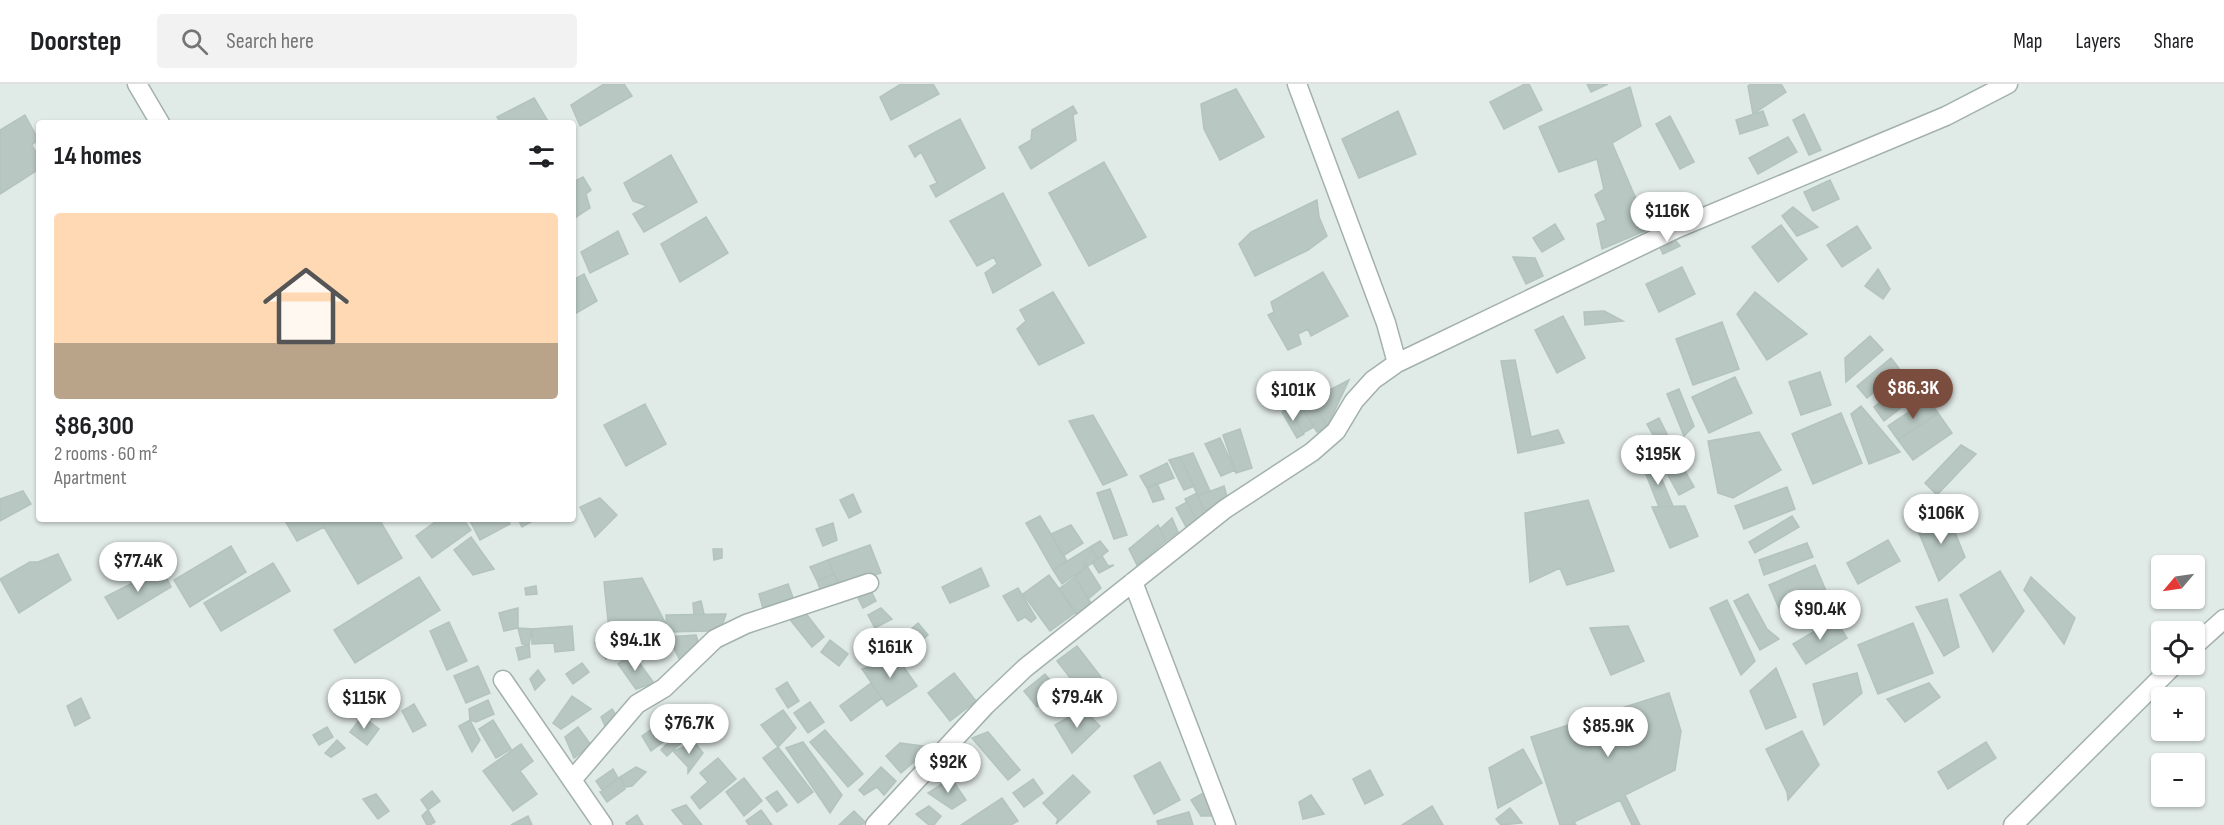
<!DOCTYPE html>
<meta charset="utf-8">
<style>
body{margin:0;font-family:"Sofia Sans Condensed",sans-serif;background:#f2f2f2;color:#202124;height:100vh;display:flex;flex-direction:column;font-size:22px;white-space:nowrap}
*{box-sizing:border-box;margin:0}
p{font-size:20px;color:#757577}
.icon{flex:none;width:33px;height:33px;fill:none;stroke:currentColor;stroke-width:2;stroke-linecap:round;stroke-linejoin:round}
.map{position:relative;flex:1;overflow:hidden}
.details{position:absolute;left:36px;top:36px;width:540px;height:402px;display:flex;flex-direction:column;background:#fff;border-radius:6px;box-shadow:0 2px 4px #0004}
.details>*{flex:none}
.needle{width:39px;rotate:241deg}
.fabs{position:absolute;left:2151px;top:471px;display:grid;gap:12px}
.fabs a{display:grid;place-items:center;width:54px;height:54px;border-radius:6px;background:#fff;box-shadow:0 2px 4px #0004;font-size:30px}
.price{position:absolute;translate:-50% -51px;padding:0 14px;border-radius:21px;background:#fff;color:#222;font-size:20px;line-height:39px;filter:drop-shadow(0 2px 3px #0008)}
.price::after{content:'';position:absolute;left:50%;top:36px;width:18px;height:14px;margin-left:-9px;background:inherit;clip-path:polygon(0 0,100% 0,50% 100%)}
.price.selected{background:#7b4d3e;color:#fff}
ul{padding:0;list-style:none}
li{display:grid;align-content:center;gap:12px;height:318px;padding:0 18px}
li span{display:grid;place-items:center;height:186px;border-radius:6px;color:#555}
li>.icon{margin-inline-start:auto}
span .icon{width:108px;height:108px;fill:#fffc;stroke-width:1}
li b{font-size:26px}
h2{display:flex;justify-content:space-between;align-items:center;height:72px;padding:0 18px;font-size:26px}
header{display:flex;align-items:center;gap:36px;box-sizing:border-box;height:84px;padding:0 30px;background:#fff;border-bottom:2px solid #e0e0e0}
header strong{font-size:28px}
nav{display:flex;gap:33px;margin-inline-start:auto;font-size:21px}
.search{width:420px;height:54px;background:#f2f2f2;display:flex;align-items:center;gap:15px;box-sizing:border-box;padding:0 21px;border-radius:6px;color:#757577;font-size:22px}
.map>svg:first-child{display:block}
.building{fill:#b8c7c2;stroke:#b3c3bd;stroke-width:1.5}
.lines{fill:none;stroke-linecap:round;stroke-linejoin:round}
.minor-casing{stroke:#a3b1ad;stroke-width:21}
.minor{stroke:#fff;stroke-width:18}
</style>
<header>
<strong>Doorstep</strong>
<div class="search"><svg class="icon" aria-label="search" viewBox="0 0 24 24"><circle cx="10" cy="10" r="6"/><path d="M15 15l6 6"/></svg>Search here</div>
<nav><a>Map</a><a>Layers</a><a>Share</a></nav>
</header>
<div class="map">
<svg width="2224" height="741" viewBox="0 0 2224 741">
<rect width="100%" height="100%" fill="#e0eae6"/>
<path class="building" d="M604 0H624L632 12 580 42 571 21Z
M901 0H933L939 10 891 36 880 13Z
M1525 0H1529L1542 26 1504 45 1490 18Z
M1587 0H1608L1591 8Z
M1751 0H1781L1786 8 1753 30 1748 2Z
M1630 3 1641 42 1612 59 1649 145 1602 165 1597 140 1606 136 1595 111 1604 105 1597 75 1559 88 1539 43Z
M1236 5 1264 53 1220 76 1204 45 1201 20Z
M534 14 549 39H501L497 33Z
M1073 22 1077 29 1073 31 1076 56 1031 85 1019 63 1031 56 1032 46Z
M1398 27 1416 70 1359 94 1342 55Z
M1763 27 1768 41 1740 50 1736 36Z
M1804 30 1821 66 1809 71 1793 36Z
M25 31 38 55 32 61 39 74V85L0 110V46Z
M1670 32 1694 78 1680 85 1656 40Z
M960 35 985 84 936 113 930 102 937 99 921 68 915 73 909 62Z
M1788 53 1797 68 1758 90 1749 74Z
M671 71 697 118 644 148 633 130 647 122 633 117 624 99Z
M1104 78 1146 153 1089 182 1049 109Z
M583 93 591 106 586 110 590 124 573 135V98Z
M1830 96 1839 115 1813 127 1804 108Z
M1003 109 1041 181 993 209 985 189 997 180 994 173 977 182 950 137Z
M1317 116 1319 133 1327 152 1308 166 1255 192 1239 160 1251 148Z
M1793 123 1818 143 1797 152 1782 132Z
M706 133 728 169 680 198 661 160Z
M1555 140 1564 155 1542 168 1533 154Z
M1781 141 1807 175 1778 198 1752 163Z
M1857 142 1871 164 1842 183 1827 161Z
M618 147 628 170 590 189 581 168Z
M1669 148 1680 162 1663 170 1656 155Z
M1513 173 1535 174 1543 192 1526 200Z
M1682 183 1695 210 1659 228 1646 200Z
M1878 185 1890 205 1883 215 1865 202Z
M1323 188 1348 232 1311 252 1308 245 1298 250 1301 260 1288 266 1268 231 1274 228 1271 218Z
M584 190 597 217 573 231V196Z
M1053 208 1084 259 1039 281 1017 245 1026 237 1020 226Z
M1755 208 1807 250 1767 276 1737 230Z
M1604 227 1623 237 1585 241 1584 228Z
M1563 232 1585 274 1557 289 1535 246Z
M1722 238 1739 285 1693 301 1676 255Z
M1870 252 1883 266 1846 298 1845 274Z
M1891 274 1901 287 1867 314 1857 302Z
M1515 276 1531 353 1558 346 1564 359 1518 369 1501 277Z
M1820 288 1831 321 1801 331 1789 298Z
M1735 293 1752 329 1709 349 1692 313Z
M1910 295 1920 309 1884 337 1874 323Z
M1349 296 1327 343 1312 315Z
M1679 305 1694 342 1684 352 1667 310Z
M1312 315 1327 343 1317 348 1299 319Z
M1928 315 1938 329 1898 356 1888 342Z
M1299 319 1314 343 1303 349 1288 322Z
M645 320 666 360 626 382 604 341Z
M1288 322 1304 350 1297 354 1282 328Z
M1861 322 1900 368 1869 380 1851 330Z
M1841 329 1862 379 1813 400 1792 350Z
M1938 329 1952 349 1913 376 1898 356Z
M1093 331 1127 391 1103 401 1069 337Z
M1659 334 1669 354 1658 360 1647 340Z
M1240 345 1252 384 1236 389 1223 351Z
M1759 348 1781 386 1733 414 1718 409 1708 357Z
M1220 354 1235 386 1221 392 1205 360Z
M1961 361 1976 370 1937 411 1925 399Z
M1193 369 1210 407 1198 412 1180 373Z
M1180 373 1194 402 1184 406 1169 376Z
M1678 374 1694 403 1679 411 1663 382Z
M1167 379 1174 394 1147 404 1140 392Z
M1655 379 1673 422 1659 423 1643 383Z
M1157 399 1164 415 1153 418 1147 404Z
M1224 402 1228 416 1204 427 1198 412Z
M1787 403 1795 425 1744 445 1735 422Z
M1110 405 1127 451 1114 455 1097 409Z
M23 407 31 420 0 437V415Z
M1197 409 1206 432 1197 436 1185 415Z
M853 410 861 428 849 434 840 416Z
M600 414 617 431 595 453 580 423Z
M1588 416 1614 487 1567 501 1560 484 1530 498 1525 429Z
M1187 418 1197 436 1186 443 1176 424Z
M1685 422 1698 452 1670 464 1652 423Z
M1947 429 1965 473 1939 497 1916 442Z
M1040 432 1067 477 1053 486 1026 439Z
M1792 432 1799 443 1755 469 1749 458Z
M1172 434 1178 448 1166 457 1160 445Z
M284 435H379L402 474 358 500 324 443 297 457Z
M439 435H463L471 446 432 474 416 452Z
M469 435H507L510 440 480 456Z
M518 435H536L522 443Z
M833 439 837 456 823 462 816 445Z
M1071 441 1083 459 1063 472 1051 450Z
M1158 441 1166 457 1137 481 1129 465Z
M471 453 494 485 473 491 454 466Z
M1888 456 1900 477 1858 500 1847 479Z
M1100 457 1108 467 1098 475 1090 463Z
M1807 459 1813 473 1764 491 1759 476Z
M870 461 881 489 840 502 828 476Z
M231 462 246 488 190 523 174 496Z
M1090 463 1098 475 1062 500 1053 486Z
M713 465H722V474L714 476Z
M58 470 71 496 19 529 0 495 30 478H38Z
M1102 472 1108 482 1114 481 1099 489 1092 478Z
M828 476 834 490 817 497 810 483Z
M273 479 290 507 221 547 204 519Z
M1085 479 1101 504 1088 515 1075 493 1084 486 1083 483Z
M1815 481 1827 509 1781 529 1769 501Z
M162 484 171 503 118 535 105 513Z
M981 484 989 502 950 519 942 503Z
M2000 487 2024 527 1993 568 1960 511Z
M834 490 840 502 822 510 817 497Z
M1049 491 1076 528 1050 547 1023 510Z
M419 493 440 526 355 579 334 546Z
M1075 493 1094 524 1079 534 1059 505Z
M2031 493 2075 534 2064 560 2024 506Z
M642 494 666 540 609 546 604 498Z
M788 500 795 519 764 528 759 510Z
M536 502 537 510 526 511 525 504Z
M1018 504 1036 534 1031 538 1025 533 1018 537 1003 512Z
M871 507 876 517 863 524 858 514Z
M1748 510 1767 545 1779 555 1760 566 1734 517Z
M1947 515 1959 563 1944 572 1916 523Z
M1727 516 1755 577 1741 591 1710 524Z
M701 517 704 530 694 531 693 519Z
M518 524V544L504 547 499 529Z
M881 524 892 535 875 544 868 531Z
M804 527 824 553 812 563 791 537Z
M726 530 723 539 709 547 667 548 666 531Z
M1835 535 1847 554 1806 580 1793 560Z
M449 538 467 577 447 586 430 547Z
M918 539 928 551 904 572 894 560Z
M1913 539 1933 589 1878 610 1858 561Z
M572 542 574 566 555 568 554 559 532 560V545Z
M1628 542 1644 577 1611 591 1590 544Z
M518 544 532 545 529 561 522 560Z
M623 551 628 559 606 575 595 559Z
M656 551 665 564 646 573 634 552Z
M696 551 700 564 682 580 668 553Z
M830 556 848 570 839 582 821 568Z
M529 561 530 573 519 576 516 564Z
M1077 562 1108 602 1088 617 1057 577Z
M632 569 654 599 636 605 618 580Z
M894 569 917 602 887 622 862 585 876 581Z
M582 579 589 588 573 600 566 590Z
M478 582 490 609 466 619 454 592Z
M1776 584 1796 633 1766 645 1750 607Z
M538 586 545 596 535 606 530 595Z
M954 589 976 617 950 637 928 609Z
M1857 589 1862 609 1824 641 1813 600Z
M1045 590 1058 606 1037 623 1024 607Z
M787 598 799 617 788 624 776 605Z
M871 599 882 614 851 637 840 622Z
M1929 599 1940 613 1905 638 1887 615Z
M1669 609 1681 647 1675 686 1625 711 1640 741H1632L1620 716 1574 738 1576 741H1560L1531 653Z
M572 612 591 625 561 645 553 639Z
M81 614 90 634 75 642 67 622Z
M488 616 494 630 476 638 470 636 469 625Z
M810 618 824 638 808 649 794 629Z
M414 620 426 641 413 648 402 627Z
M612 625 618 634 606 644 601 633Z
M1083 625 1100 642 1072 669 1055 641Z
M783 626 796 644 778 663 761 641Z
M362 632 379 645 367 661 350 648Z
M470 636 480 656 472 668 459 642Z
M493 636 511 665 496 674 479 645Z
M327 643 333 653 319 661 313 651Z
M578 643 591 661 574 674 565 653Z
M655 643 663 658 651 667 642 652Z
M683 644 690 650 667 672 661 666Z
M825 646 863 690 848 703 810 658Z
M1802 647 1819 681 1788 716 1787 708 1766 665Z
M988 648 1020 686 1008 696 972 654Z
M337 656 345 664 331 673 325 669Z
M803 658 842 711 830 729 786 664Z
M1986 658 1996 674 1948 705 1938 688Z
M695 659 703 669 688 689V683L673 667Z
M900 659 931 663 901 689 886 672Z
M521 660 533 677 520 687 537 710 513 727 483 687Z
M778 663 813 708 798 719 763 674Z
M1523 665 1542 699 1498 724 1489 684Z
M718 674 736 695 700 725 691 713 708 698 700 689Z
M1160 678 1180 716 1154 730 1134 692Z
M636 683 646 688 632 702 626 703 620 693Z
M881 683 896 697 884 711 877 703 864 711 859 706Z
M613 685 618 694 602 706 596 697Z
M1370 686 1383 711 1365 720 1353 695Z
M1073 691 1090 708 1056 740 1058 735 1043 719Z
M620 693 625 705 607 718 600 708Z
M744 694 762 717 744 732 726 708Z
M951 694 966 716 952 725 928 709Z
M1033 695 1043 709 1024 723 1013 709Z
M1212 704 1213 732H1201L1191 716Z
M432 707 440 717 428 726 421 716Z
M777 707 787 721 777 728 766 714Z
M376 710 389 727 378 735 363 715Z
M1311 711 1324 730 1303 735 1299 718Z
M1002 714 1018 737 1011 741H961Z
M686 721 702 741H684L672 726Z
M929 722 941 732 934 741H929L916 730Z
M1432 722 1443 741H1402Z
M1510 724 1522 739 1501 741 1496 735Z
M428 726 435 738 430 741H427L422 732Z
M761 726 772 741H749L746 737Z
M854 727 865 738 862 741H839Z
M1189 728 1193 741H1158L1157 737Z
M637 731 643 741H627L626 739Z
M528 732 532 741H511Z"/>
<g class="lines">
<defs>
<path id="minor" d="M137 0 160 39
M1297 0 1386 239 1397 279
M1133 498 1226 741
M2194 562 2224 535
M503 596 603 741
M572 696 637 620 664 604 715 555 746 540 869 499
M875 741 985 622 1025 584 1225 425 1312 368 1336 347 1354 317 1373 296 1397 279 1678 144 1946 32 2008 0
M2013 741 2175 580"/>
</defs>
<use href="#minor" class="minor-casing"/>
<use href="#minor" class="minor"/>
</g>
</svg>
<div class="fabs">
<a><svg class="needle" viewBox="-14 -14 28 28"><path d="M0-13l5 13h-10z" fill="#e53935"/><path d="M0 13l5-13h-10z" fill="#757577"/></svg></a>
<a><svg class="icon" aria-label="locate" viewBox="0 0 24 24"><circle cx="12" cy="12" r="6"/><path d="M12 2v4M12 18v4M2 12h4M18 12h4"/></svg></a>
<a>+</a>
<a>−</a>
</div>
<b class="price" style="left:1667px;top:159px">$116K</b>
<b class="price selected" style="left:1913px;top:336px">$86.3K</b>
<b class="price" style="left:1293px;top:338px">$101K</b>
<b class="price" style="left:1658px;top:402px">$195K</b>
<b class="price" style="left:1941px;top:461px">$106K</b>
<b class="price" style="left:138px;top:509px">$77.4K</b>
<b class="price" style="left:1820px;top:557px">$90.4K</b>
<b class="price" style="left:635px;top:588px">$94.1K</b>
<b class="price" style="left:890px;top:595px">$161K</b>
<b class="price" style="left:1077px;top:645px">$79.4K</b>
<b class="price" style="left:364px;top:646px">$115K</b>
<b class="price" style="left:689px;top:671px">$76.7K</b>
<b class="price" style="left:1608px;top:674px">$85.9K</b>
<b class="price" style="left:948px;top:710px">$92K</b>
<section class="details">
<h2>14 homes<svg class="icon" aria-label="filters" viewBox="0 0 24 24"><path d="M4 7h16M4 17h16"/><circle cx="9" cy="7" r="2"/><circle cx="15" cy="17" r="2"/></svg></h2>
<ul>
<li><span style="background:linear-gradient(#ffd9b3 70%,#b9a48a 0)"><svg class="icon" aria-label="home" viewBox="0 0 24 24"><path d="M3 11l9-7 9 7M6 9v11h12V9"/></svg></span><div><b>$86,300</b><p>2 rooms · 60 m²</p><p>Apartment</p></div></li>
</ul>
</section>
</div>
